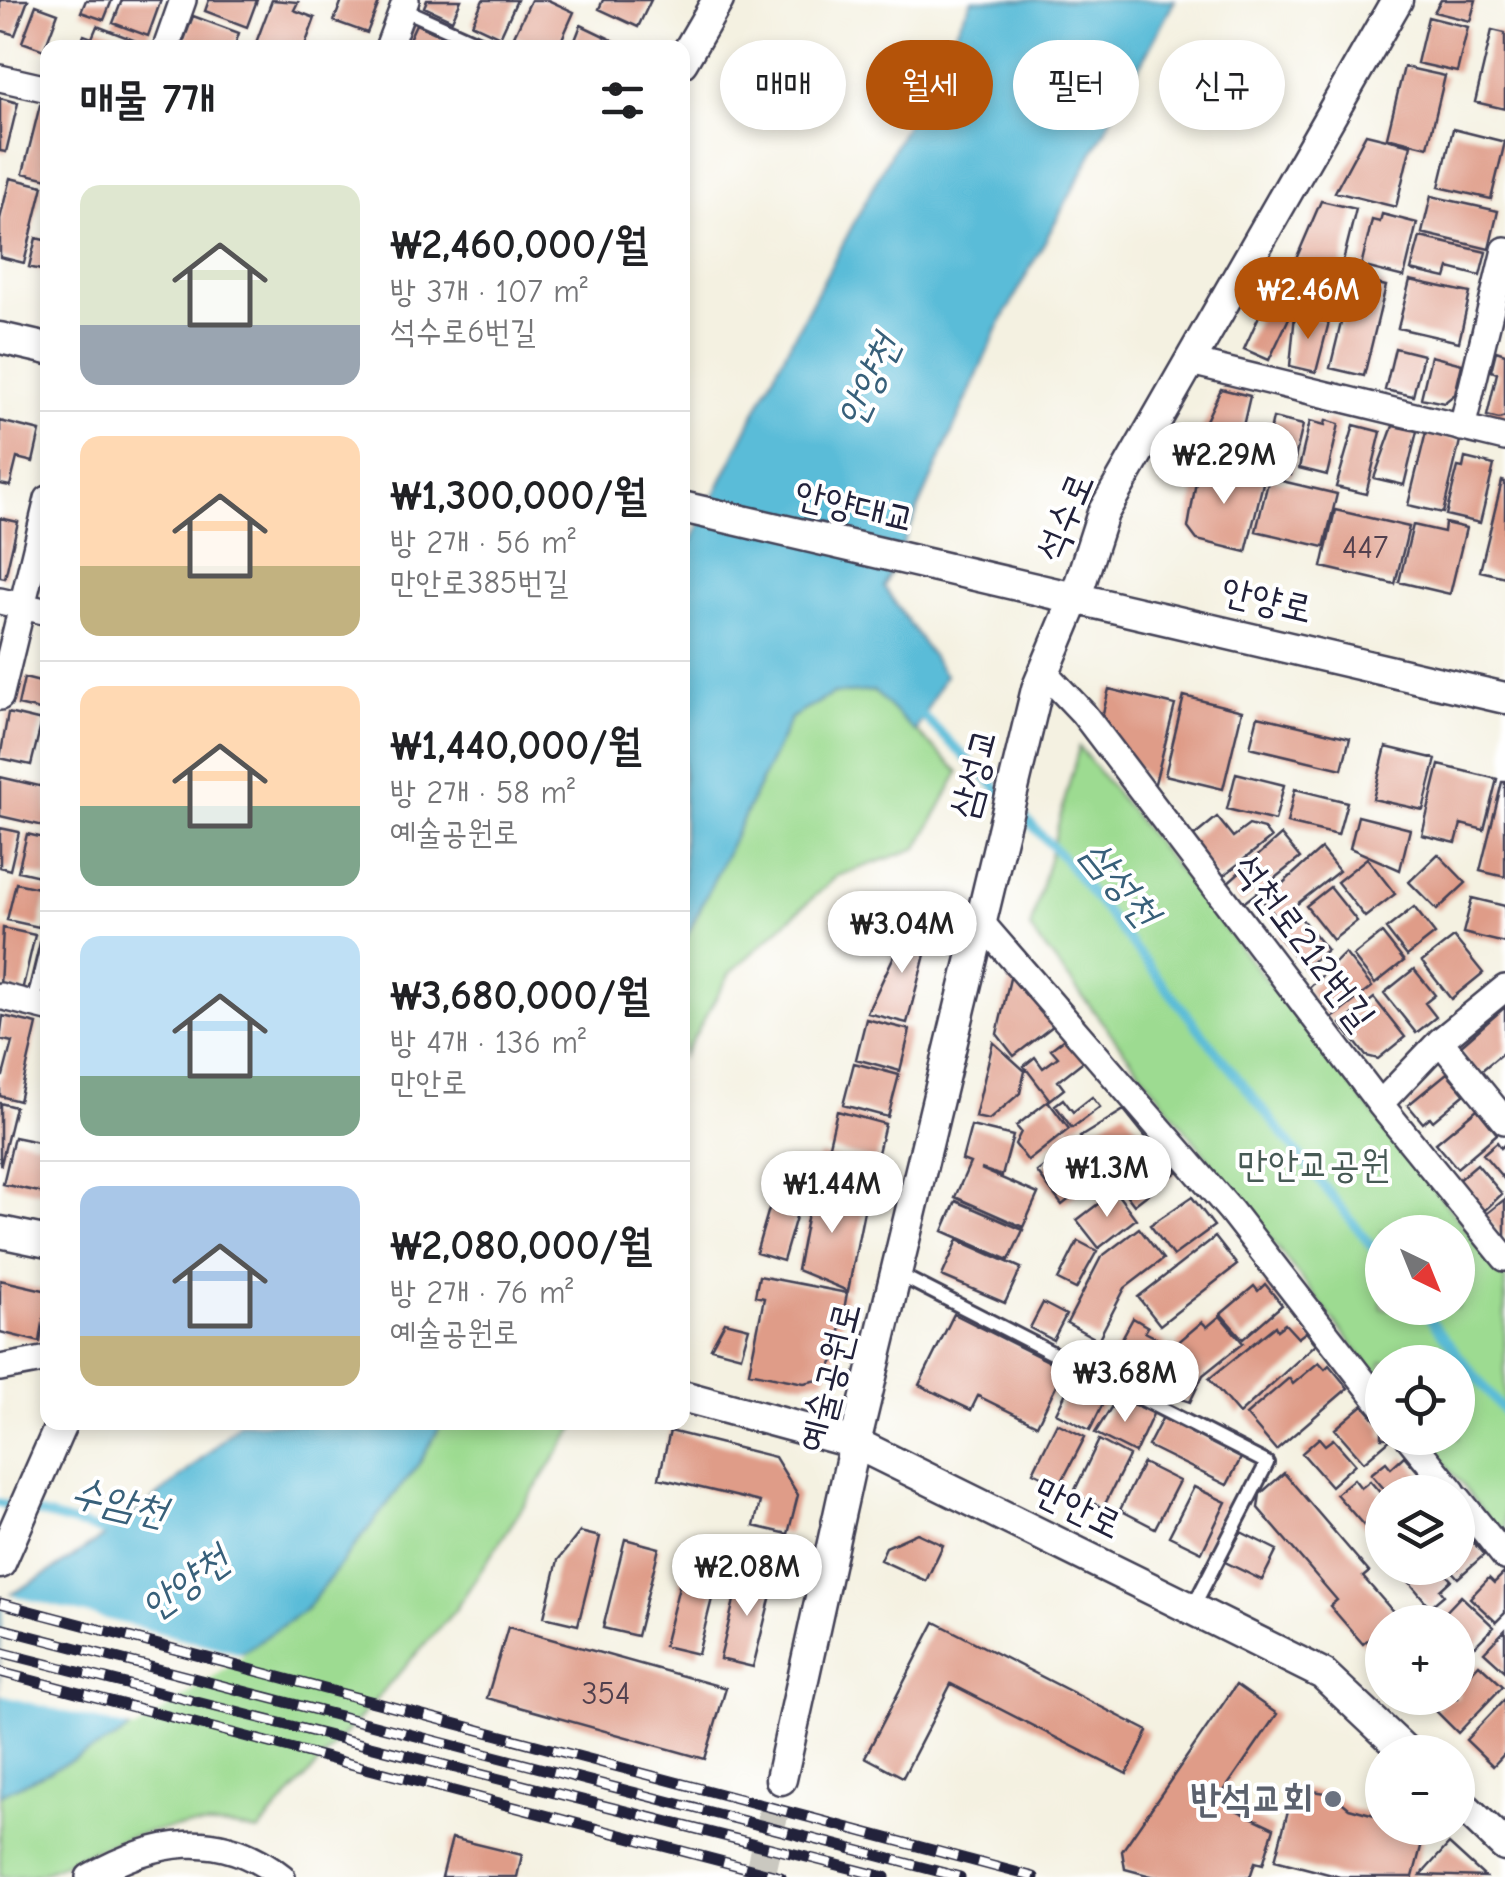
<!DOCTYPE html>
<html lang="ko">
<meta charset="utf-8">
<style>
body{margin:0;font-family:"Comic Neue","Poor Story",sans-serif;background:#f2f2f2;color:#202124;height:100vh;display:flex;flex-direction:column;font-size:38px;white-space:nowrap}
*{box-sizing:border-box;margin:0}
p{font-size:32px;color:#757577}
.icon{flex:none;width:55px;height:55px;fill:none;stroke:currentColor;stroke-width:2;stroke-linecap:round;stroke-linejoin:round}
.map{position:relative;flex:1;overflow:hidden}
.sheet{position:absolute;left:40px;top:40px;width:650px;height:1390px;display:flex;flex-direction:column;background:#fff;border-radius:20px;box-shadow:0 5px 15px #0003}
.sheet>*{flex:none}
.guide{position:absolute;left:720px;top:40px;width:635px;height:90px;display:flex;gap:20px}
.needle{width:65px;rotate:137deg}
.tools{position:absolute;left:1365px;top:1215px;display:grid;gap:20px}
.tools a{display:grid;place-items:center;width:110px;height:110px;border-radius:50%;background:#fff;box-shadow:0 5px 15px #0003;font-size:50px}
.price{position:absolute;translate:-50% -85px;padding:0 22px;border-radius:35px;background:#fff;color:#222;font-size:32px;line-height:65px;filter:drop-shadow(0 2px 5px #0008)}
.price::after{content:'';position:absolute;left:50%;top:60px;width:30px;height:22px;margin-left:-15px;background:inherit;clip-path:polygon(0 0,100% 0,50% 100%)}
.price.current{background:#b45309;color:#fff}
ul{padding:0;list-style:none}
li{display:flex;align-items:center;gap:30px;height:250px;padding:0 40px}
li+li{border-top:2px solid #e0e0e0}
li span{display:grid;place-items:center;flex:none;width:280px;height:200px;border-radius:20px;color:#555}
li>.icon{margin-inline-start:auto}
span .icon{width:120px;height:120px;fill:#fffc;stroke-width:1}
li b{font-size:42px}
h2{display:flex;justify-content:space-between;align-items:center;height:120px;padding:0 40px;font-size:42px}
.chip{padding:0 35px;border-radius:45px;background:#fff;box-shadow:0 5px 15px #0003;font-size:35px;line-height:90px}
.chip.current{background:#b45309;color:#fff}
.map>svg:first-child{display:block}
.green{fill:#9ddb91;stroke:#607e66;stroke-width:2.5;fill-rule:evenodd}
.water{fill:#5abcd8;stroke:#3e6f8a;stroke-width:2.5}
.pier{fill:#f4f1e1}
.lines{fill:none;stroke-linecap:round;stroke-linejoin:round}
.stream{stroke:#5abcd8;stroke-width:9}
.building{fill:#df9c88}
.tertiary-tunnel{stroke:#cac8c0;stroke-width:30;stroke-dasharray:30 15;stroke-linecap:butt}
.service-casing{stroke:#424154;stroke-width:18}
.minor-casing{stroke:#424154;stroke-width:30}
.tertiary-casing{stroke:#424154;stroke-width:35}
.service{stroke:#fff;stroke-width:12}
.minor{stroke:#fff;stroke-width:25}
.tertiary{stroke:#fff;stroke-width:30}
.rail-casing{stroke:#22223b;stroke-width:11}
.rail{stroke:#fff;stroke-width:8;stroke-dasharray:22;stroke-linecap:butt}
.worship-dot{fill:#6b7280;stroke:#fff;stroke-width:4}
.labels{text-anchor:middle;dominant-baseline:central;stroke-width:8;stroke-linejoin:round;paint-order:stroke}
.number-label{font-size:32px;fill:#51404e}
.street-label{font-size:38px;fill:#22223b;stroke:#fff}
.park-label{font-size:38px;fill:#475a55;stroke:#fff}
.worship-label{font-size:38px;font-weight:bold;fill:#5b616d;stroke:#fff;text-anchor:end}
.water-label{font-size:40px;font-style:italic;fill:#38607a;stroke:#fff}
</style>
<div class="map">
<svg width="1505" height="1877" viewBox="0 0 1505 1877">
<rect width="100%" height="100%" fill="#fff"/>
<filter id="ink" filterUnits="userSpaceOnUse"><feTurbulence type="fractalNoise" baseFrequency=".01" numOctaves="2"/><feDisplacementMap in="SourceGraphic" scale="20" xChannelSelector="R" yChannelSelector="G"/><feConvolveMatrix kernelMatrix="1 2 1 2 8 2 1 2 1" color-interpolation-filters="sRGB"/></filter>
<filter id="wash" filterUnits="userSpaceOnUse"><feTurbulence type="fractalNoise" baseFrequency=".0048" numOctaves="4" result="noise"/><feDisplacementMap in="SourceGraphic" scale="40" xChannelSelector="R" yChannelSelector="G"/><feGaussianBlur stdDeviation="2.25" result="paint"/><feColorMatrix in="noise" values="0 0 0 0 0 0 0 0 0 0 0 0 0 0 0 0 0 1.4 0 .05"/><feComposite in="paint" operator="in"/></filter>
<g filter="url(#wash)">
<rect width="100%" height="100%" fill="#f4f1e1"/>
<path class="green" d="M874 691 959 772 918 848 837 876 730 973 683 1056V944L791 718 833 694Z
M1079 747 1505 1277V1540L1425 1438H1458V1362H1382V1383L1030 929ZM1382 1232H1458V1308H1382Z
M442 1423H578L455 1610 258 1832C205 1818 139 1829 89 1852 46 1870 50 1877 0 1877V1795L115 1739 305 1610 420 1462Z"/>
<path class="water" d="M972 0H1175L997 330 884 587 945 675 915 732 874 691 833 694 791 718 683 944V559L775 372Z
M239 1423H442L420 1462 305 1610 115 1739 0 1795V1600C80 1559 177 1487 239 1423Z"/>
<path class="pier" d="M3 1593 246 1655 136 1730 0 1695Z"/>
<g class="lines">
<path class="stream" d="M916 709 1005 796
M1015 807 1062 857 1382 1259
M1421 1308 1505 1413
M0 1503 113 1534"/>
</g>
<g id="blocks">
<path class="building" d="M0 0H28L15 35 0 30Z
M86 0H112L104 20 81 12Z
M122 0H161L148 36 113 23Z
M209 0H257L247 27 205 11Z
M272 0 298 2 294 10 315 18 304 48H254Z
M342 0H380L367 33 334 21Z
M427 0H461L452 20 424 7Z
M483 0H517L500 37 472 24Z
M531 0H548L574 12 558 48H539L514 36Z
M603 0H651L638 27 599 9Z
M1441 0H1476L1470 21 1434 12Z
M36 5 58 13 44 50 22 42Z
M193 16 239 33 234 48H181Z
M1428 17 1468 27 1457 72 1417 63Z
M416 24 468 48H405Z
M581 25 629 48H572Z
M97 26 144 44 143 48H79L84 35 92 38Z
M1492 30 1505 33V109L1475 102Z
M1404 67 1445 76 1428 147 1387 137Z
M0 98 18 103 6 152 0 151Z
M40 105 48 107V179L23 173Z
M1453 129 1505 142 1491 199 1439 187Z
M1366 134 1411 145 1396 207 1335 192Z
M10 178 43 186 24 263 0 257V219Z
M1431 196 1498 211 1489 249 1422 233Z
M1321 201 1356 209 1341 269 1296 259Z
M1382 214 1417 223 1404 277 1361 266 1372 220 1380 222Z
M1420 237 1486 252 1480 276 1449 268 1446 278 1411 270Z
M36 238 48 241V272L29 267Z
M1299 270 1338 279 1329 315 1290 306Z
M1352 278 1386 286 1364 376 1330 368Z
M1410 280 1470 293 1459 342 1398 328Z
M1264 305 1289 318 1269 360 1244 349Z
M1295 314 1329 322 1316 372 1290 366Z
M1395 348 1423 355 1413 396 1385 390Z
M1496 351 1505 354V417L1499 419 1487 416 1497 373 1491 371Z
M1431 356 1462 364 1455 394 1444 403 1421 398Z
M1221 389 1250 396 1234 465 1190 454Z
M1273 418 1303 425 1291 475 1262 468Z
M1326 420 1339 424 1327 475 1299 468 1310 421 1325 425Z
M0 421 40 431 33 462 17 458 10 486 0 484Z
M1354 425 1381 432 1366 494 1336 487Z
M1393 426 1417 431 1404 485 1374 478Z
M1426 432 1460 441 1443 513 1408 505Z
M1465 458 1494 465 1480 523 1446 515 1458 467 1463 468Z
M1199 464 1264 479 1246 552 1197 540 1188 528Z
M1269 478 1337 494 1324 547 1256 531Z
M1502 481 1505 482V577L1480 571Z
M1335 510 1409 527 1395 584 1322 567Z
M0 518 18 522 5 578 0 577Z
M1445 523 1466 528 1450 594 1399 582 1413 525 1444 532Z
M24 678 48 684V712L18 705Z
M1109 689 1175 705 1154 787 1100 725Z
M1184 696 1242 711 1223 789 1165 775Z
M8 713 42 721 31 765 0 758Z
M1258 716 1350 738 1342 769 1250 747Z
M1386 747 1436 759 1423 810 1373 799Z
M1439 765 1497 779 1484 830 1461 824 1456 843 1422 835Z
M1236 773 1284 785 1275 821 1227 809Z
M0 777 48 788V827L0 816Z
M1502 782H1505V877L1480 871Z
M1295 789 1347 802 1338 835 1287 823Z
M1358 816 1410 829 1400 870 1350 848Z
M1217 817 1233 837 1249 825 1264 829 1271 838 1218 880 1187 842Z
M0 828 19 832 10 870 0 867Z
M27 834 48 839V878L18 871Z
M1281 835 1300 858 1241 905 1225 885Z
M1321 849 1339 871 1278 919 1263 901Z
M1438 854 1466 883 1437 910 1409 882Z
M1367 858 1395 894 1365 917 1337 882Z
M16 883 48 890 39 927 7 920Z
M1330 887 1357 921 1333 940 1306 906Z
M1472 898 1505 906V943L1463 933Z
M1414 907 1435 934 1407 956 1386 929Z
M1300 917 1327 950 1304 968 1278 935Z
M910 922 932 928 907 1023 867 1013Z
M3 928 35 935 22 991 0 986Z
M1382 933 1404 961 1375 984 1353 956Z
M1454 937 1483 973 1451 999 1422 962Z
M1345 953 1372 987 1330 1020 1307 990Z
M1414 969 1435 995 1425 1003 1436 1017 1416 1033 1384 993Z
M1011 974 1058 1022 1014 1056 997 1034Z
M1374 998 1405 1037 1378 1059 1366 1056 1341 1024Z
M1505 1007V1051L1476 1075 1459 1047Z
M3 1016 37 1024 19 1101 0 1096V1076H3L12 1042 0 1039Z
M866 1019 910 1030 900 1071 856 1059Z
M1068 1036 1086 1059 1058 1081 1064 1089 1050 1100 1024 1066 1035 1057 1043 1068 1058 1057 1051 1049Z
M993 1042 1025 1071 1020 1093 989 1120 975 1117Z
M854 1063 899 1075 888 1117 843 1105Z
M1447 1073 1465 1094 1433 1121 1430 1117 1423 1123 1408 1105Z
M1092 1097 1100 1107 1072 1128 1055 1105 1063 1099 1073 1112Z
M1048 1101 1069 1129 1028 1161 1015 1144 1021 1132 1016 1126Z
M0 1103 15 1107 1 1164 0 1163Z
M1477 1109 1497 1134 1457 1168 1436 1143Z
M1124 1110 1148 1140 1107 1172 1080 1137Z
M837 1111 885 1124 876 1161 828 1149Z
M971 1126 1013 1136 1002 1176 981 1169 1038 1194 1023 1227 955 1197 970 1163 962 1160Z
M14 1137 48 1144V1194L3 1184Z
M1497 1142 1501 1148 1505 1144V1180L1483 1154Z
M1156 1143 1178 1171 1134 1205 1113 1177Z
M1073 1144 1080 1154 1074 1160 1091 1182 1062 1205 1037 1172Z
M819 1155 875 1167 869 1194 813 1182Z
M1477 1164 1502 1194 1483 1212 1457 1181Z
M813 1187 867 1196 848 1291 797 1270Z
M1115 1191 1136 1219 1099 1248 1077 1220Z
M1192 1197 1214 1226 1173 1256 1150 1225Z
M1505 1199V1238L1485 1215Z
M956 1201 1023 1230 1009 1260 943 1231Z
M771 1202 798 1210 783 1261 756 1253Z
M1139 1228 1163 1259 1125 1288 1098 1340 1067 1323 1101 1257Z
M1215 1237 1237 1265 1160 1325 1138 1297Z
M958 1240 1021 1268 1005 1303 942 1276Z
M1078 1241 1097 1251 1076 1289 1058 1280Z
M759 1276 847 1293 835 1359 824 1379 804 1383 749 1372 764 1298 755 1296Z
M0 1280 48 1291 40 1342 0 1332Z
M1265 1284 1282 1305 1243 1339 1221 1314 1254 1286 1258 1291Z
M1043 1303 1066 1315 1053 1340 1030 1328Z
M954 1314 1064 1369 1037 1425 978 1396 971 1410 919 1385Z
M1220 1316 1243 1343 1203 1375 1190 1402 1149 1388 1169 1347 1185 1354 1176 1344 1202 1322 1207 1327Z
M1133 1318 1148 1327 1145 1332 1166 1343 1149 1374 1113 1355Z
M725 1322 749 1328 741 1356 711 1348Z
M1285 1324 1298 1338 1306 1332 1316 1344 1239 1414 1209 1379 1275 1326 1277 1330Z
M1319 1362 1325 1369 1329 1365 1348 1388 1276 1450 1246 1415 1289 1378 1293 1384Z
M1074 1376 1110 1389 1090 1430 1056 1413Z
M1117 1398 1154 1412 1135 1453 1095 1433Z
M1363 1405 1382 1427V1438H1392L1364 1462 1335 1429Z
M1163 1417 1242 1456 1227 1485 1148 1446Z
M1057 1423 1085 1437 1060 1485 1033 1472Z
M670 1431 775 1457 798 1495 788 1534 754 1526 760 1502 659 1478Z
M1319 1438 1325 1445 1333 1439 1355 1464 1331 1486 1302 1453Z
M1099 1440 1129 1456 1103 1508 1073 1494Z
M1404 1456 1427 1482 1415 1492H1387L1371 1474 1386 1462 1391 1468Z
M1143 1463 1179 1481 1155 1528 1120 1510Z
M1284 1473 1369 1572 1363 1577 1396 1615 1363 1644 1330 1606 1337 1600 1258 1508 1260 1494Z
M1354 1479 1361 1488 1370 1481 1382 1495V1515L1366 1528 1336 1494Z
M1194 1487 1226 1502 1202 1552 1169 1536Z
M1460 1527 1484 1555 1458 1578 1449 1568H1458Z
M580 1532 600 1537 578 1625 544 1617 558 1560Z
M1241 1532 1277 1550 1262 1580 1225 1562Z
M917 1533 943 1545 926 1581 880 1560 886 1547Z
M625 1539 659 1548 637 1636 603 1628Z
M686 1558 720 1567 698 1654 664 1646Z
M1419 1568H1440L1451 1580 1440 1590 1444 1595 1430 1607 1406 1578Z
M741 1571 775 1579 753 1667 720 1659Z
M1505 1572V1613L1496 1622 1470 1598 1489 1578 1494 1583Z
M1461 1596 1494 1627 1474 1647 1458 1631V1622L1442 1616Z
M935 1622 1148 1731 1127 1774 951 1684 903 1777 865 1757Z
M508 1627 726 1688 705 1759 487 1698Z
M1505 1630V1671L1484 1652Z
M1479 1664 1503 1686 1458 1733 1435 1710 1447 1698H1458V1686Z
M1236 1685 1277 1714 1217 1801 1274 1828 1263 1864 1255 1862 1250 1877H1155L1125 1869 1122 1851Z
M1505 1699V1753L1493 1766 1466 1740Z
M1294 1788 1332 1794 1349 1808 1382 1817V1828H1426L1413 1877H1340L1275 1860Z
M452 1838 522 1855 517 1877H442Z
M1449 1844 1485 1877 1421 1875Z"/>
</g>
</g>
<g filter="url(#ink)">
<use href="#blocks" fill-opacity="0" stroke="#424154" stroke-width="2.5"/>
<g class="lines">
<path class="tertiary-tunnel" d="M759 1877 781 1779"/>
<defs>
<path id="service" d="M403 9 490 48
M33 1004 48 942
M898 1274 1267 1463 1192 1609"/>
<path id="minor" d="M166 48 183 0
M388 48 406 0
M0 78 48 89
M1191 362 1505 438
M1462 428 1505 250
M0 601 48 612
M1044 672 1083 713 1380 1104 1505 1258
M0 697 48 499
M979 920 1231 1211 1382 1405
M0 996 48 1008
M1440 1041 1505 1121
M1380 1104 1440 1041 1505 988
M0 1368 48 1359
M1409 1438 1453 1492
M1458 1498 1505 1557
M89 1877C154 1840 219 1827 282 1877"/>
<path id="tertiary" d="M682 62 718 0
M0 338 48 349
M682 507 1505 698
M0 1232 48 1242
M682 1396 855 1443 1192 1609 1323 1674 1406 1752
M0 1563 62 1422
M781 1779 855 1443 1037 689 1076 596 1103 513 1397 0
M1458 1801 1505 1846"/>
</defs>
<use href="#service" class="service-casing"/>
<use href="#minor" class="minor-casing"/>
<use href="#tertiary" class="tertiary-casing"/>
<use href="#service" class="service"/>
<use href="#minor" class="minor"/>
<use href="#tertiary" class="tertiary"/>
<defs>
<path id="rail" d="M0 1603 1034 1877
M0 1628 960 1877
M0 1652 885 1877
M0 1672 781 1877"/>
</defs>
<use href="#rail" class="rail-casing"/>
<use href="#rail" class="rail"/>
</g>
</g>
<circle class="worship-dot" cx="1333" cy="1799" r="10"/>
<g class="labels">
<g class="number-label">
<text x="1365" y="547">447</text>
<text x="606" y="1693">354</text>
</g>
<g class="street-label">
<text transform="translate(855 507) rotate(13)">안양대교</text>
<text transform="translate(1065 517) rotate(-67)">석수로</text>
<text transform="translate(1267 600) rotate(13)">안양로</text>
<text transform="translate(974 773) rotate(-75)">삼성교</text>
<text transform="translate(1304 942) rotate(53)">석천로212번길</text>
<text transform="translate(830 1377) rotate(-76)">예술공원로</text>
<text transform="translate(1078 1508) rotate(26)">만안로</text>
</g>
<g class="park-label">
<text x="1314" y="1165">만안교공원</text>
</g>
<g class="worship-label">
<text x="1313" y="1799">반석교회</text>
</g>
<g class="water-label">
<text transform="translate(868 381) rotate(-65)">안양천</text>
<text transform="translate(1121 883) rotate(51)">삼성천</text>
<text transform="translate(119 1502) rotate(13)">수암천</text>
<text transform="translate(185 1583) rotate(-36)">안양천</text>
</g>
</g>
</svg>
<div class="tools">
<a><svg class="needle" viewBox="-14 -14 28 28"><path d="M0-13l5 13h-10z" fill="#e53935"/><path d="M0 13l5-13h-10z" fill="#757577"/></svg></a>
<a><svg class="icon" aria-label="locate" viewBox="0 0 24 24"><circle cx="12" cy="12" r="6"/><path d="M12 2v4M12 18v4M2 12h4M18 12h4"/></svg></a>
<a><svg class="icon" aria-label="layers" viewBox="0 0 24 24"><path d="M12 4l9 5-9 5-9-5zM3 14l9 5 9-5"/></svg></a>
<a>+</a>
<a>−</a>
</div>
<b class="price current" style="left:1308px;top:342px">₩2.46M</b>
<b class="price" style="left:1224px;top:507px">₩2.29M</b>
<b class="price" style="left:902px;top:976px">₩3.04M</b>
<b class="price" style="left:1107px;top:1220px">₩1.3M</b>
<b class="price" style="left:832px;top:1236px">₩1.44M</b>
<b class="price" style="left:1125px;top:1425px">₩3.68M</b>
<b class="price" style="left:747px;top:1619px">₩2.08M</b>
<div class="guide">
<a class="chip">매매</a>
<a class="chip current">월세</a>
<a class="chip">필터</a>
<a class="chip">신규</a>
</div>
<section class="sheet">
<h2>매물 7개<svg class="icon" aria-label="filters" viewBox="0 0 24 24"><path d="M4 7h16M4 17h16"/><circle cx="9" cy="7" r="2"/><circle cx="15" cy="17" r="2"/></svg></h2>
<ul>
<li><span style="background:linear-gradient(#dfe7d0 70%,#9aa5b1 0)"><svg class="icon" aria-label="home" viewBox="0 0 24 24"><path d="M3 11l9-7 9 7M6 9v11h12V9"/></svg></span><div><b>₩2,460,000/월</b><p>방 3개 · 107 m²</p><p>석수로6번길</p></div></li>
<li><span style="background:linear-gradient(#ffd9b3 65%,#c2b280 0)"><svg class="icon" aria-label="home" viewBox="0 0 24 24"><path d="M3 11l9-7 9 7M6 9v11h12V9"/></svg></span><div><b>₩1,300,000/월</b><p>방 2개 · 56 m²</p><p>만안로385번길</p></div></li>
<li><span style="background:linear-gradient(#ffd9b3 60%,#7fa58c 0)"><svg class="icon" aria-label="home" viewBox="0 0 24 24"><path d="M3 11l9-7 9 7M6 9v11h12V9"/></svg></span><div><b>₩1,440,000/월</b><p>방 2개 · 58 m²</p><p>예술공원로</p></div></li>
<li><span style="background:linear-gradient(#bfe0f5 70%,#7fa58c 0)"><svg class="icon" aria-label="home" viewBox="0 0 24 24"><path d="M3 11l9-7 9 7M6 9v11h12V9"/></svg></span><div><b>₩3,680,000/월</b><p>방 4개 · 136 m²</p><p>만안로</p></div></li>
<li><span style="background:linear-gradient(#a9c7e8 75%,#c2b280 0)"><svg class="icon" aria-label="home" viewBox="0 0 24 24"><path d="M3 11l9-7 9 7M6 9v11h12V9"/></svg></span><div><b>₩2,080,000/월</b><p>방 2개 · 76 m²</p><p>예술공원로</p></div></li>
</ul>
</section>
</div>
